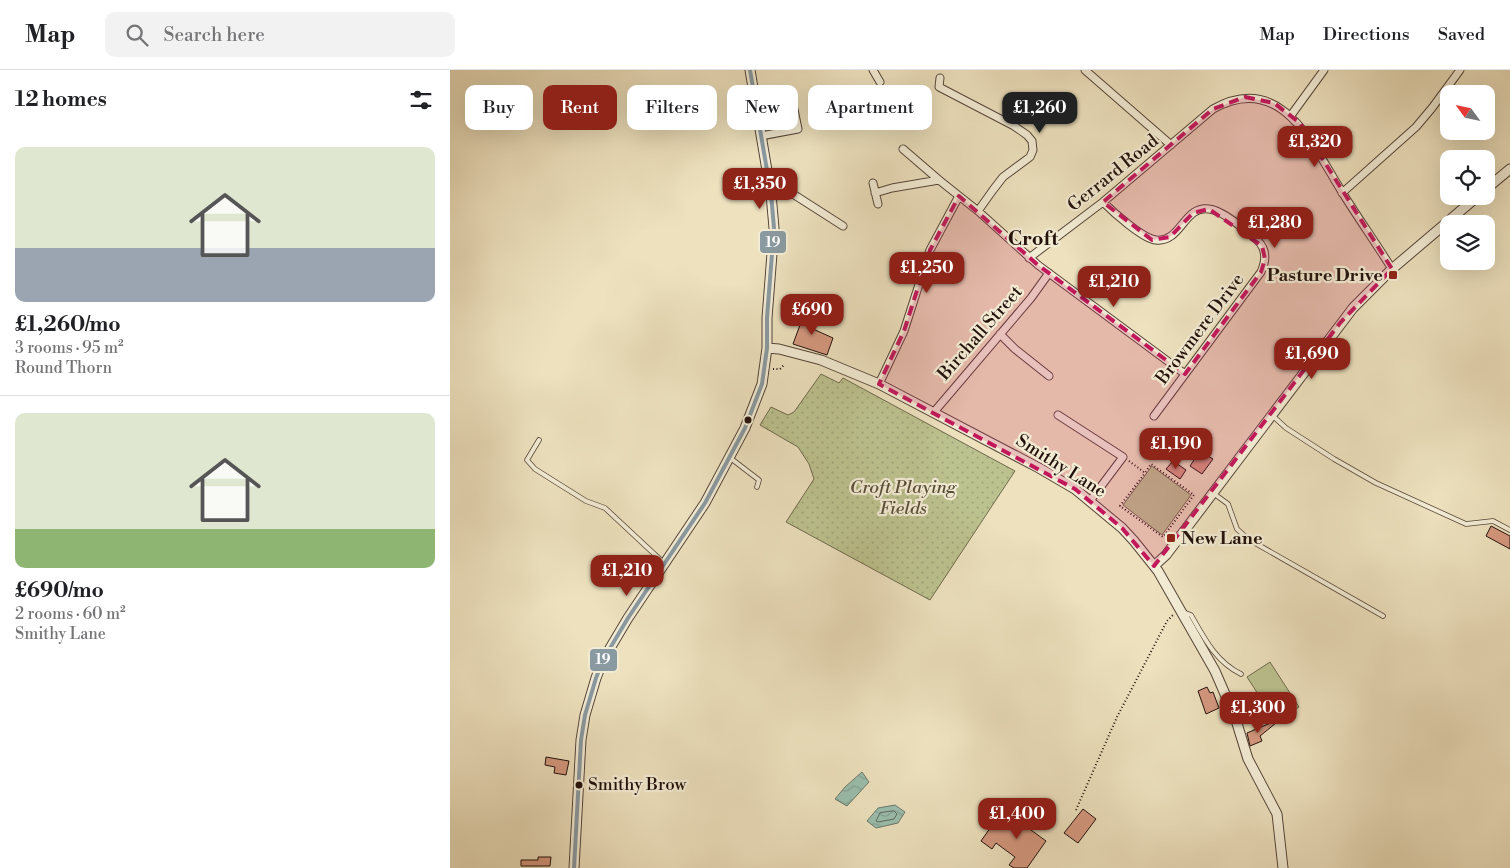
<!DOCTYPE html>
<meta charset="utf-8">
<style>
body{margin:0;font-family:"Libre Bodoni",serif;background:#f2f2f2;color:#202124;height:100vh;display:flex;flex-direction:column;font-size:19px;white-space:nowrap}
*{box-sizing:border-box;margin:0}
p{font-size:16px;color:#757577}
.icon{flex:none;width:28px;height:28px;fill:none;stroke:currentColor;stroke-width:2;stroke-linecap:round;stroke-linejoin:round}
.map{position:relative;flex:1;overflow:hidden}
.sheet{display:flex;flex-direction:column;background:#fff;width:450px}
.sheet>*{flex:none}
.top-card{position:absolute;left:15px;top:15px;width:475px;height:45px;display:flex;gap:10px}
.needle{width:32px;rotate:303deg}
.tools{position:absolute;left:990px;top:15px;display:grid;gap:10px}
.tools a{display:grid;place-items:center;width:55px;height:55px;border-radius:10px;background:#fff;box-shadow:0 5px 20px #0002;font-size:25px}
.price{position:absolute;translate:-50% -42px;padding:0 11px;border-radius:10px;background:#8f2418;color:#fff;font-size:16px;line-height:32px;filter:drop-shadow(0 1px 2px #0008)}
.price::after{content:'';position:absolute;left:50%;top:30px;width:15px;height:11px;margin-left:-8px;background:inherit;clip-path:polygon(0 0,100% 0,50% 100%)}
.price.selected{background:#222;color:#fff}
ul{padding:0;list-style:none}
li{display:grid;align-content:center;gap:10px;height:265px;padding:0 15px}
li+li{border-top:1px solid #e0e0e0}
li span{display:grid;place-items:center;height:155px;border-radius:10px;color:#555}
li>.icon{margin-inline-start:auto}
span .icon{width:90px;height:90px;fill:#fffc;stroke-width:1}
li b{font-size:21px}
h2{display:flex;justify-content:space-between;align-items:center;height:60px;padding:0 15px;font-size:21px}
.chip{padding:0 18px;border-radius:10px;background:#fff;box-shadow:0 5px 20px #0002;font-size:18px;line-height:45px}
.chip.selected{background:#8f2418;color:#fff}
header{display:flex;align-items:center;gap:30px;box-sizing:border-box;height:70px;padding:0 25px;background:#fff;border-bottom:1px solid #e0e0e0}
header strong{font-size:24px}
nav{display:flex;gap:28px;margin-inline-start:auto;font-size:18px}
.search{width:350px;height:45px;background:#f2f2f2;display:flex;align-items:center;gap:12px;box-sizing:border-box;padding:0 18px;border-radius:10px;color:#757577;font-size:19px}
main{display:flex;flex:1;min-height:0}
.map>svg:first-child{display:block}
.grass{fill:#bcc28f;stroke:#6f6a4d}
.park{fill:url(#park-dots);stroke:#6f6a4d}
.water{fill:url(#water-waves);stroke:#6a796c}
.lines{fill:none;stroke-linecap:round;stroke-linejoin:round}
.shore{stroke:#5e685c;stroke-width:1}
.building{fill:#d5987f;stroke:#22110b}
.service-casing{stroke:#554538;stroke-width:5.5}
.minor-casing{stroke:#554538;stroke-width:9}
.tertiary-casing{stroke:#554538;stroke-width:11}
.path{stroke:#22110b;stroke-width:2;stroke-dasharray:1 2.5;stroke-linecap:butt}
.service{stroke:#f3ecd5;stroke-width:4}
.minor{stroke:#f3ecd5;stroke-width:7}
.tertiary{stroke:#f3ecd5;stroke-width:9}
.bus-1-casing{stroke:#f3ecd5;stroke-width:8}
.bus-1{stroke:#8a9aa1;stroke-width:4}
.marked{fill:#c2185b;fill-opacity:0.2;stroke:#c2185b;stroke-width:4;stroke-dasharray:10 6;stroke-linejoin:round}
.poi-dot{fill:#8f2418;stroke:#f3ecd5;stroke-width:2}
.bus-dot{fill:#22110b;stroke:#f3ecd5;stroke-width:2}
.labels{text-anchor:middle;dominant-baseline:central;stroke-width:4.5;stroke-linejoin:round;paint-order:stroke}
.bus-label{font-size:17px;fill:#22110b;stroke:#f3ecd5;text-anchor:start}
.street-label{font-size:18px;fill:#22110b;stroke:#f3ecd5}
.poi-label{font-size:18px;font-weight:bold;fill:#22110b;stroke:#f3ecd5;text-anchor:end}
.park-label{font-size:18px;font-style:italic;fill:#584f39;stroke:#f3ecd5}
.quarter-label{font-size:20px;font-weight:bold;fill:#22110b;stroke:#f3ecd5}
.line-badge{stroke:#f3ecd5;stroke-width:2}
.badge-label{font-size:14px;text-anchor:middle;font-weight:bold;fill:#fff}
</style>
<header>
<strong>Map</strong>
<div class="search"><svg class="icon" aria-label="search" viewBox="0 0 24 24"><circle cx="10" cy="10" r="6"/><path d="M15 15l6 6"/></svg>Search here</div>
<nav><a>Map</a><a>Directions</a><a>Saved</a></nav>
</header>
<main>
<section class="sheet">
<h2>12 homes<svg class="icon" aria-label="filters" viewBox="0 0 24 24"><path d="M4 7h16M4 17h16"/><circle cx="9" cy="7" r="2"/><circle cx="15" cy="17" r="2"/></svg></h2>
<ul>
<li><span style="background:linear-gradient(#dfe7d0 65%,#9aa5b1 0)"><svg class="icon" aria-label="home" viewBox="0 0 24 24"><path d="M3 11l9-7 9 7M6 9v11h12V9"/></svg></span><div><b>£1,260/mo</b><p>3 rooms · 95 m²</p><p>Round Thorn</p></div></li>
<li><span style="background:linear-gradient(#dfe7d0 75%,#8fb573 0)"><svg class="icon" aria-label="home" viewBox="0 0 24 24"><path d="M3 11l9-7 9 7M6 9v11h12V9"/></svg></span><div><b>£690/mo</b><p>2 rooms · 60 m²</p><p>Smithy Lane</p></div></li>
</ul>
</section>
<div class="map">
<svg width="1060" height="798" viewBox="0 0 1060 798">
<defs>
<pattern id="park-dots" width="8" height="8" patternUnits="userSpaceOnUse" patternTransform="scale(1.25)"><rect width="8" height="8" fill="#bcc28f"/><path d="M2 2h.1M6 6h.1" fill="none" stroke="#a1a67a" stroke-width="1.8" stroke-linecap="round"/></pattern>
<pattern id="water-waves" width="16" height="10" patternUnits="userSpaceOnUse" patternTransform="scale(1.25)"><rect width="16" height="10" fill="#9abead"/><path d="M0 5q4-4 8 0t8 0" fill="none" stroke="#84a294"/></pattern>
</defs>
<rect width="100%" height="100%" fill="#ede1be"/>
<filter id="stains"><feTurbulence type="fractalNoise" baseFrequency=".004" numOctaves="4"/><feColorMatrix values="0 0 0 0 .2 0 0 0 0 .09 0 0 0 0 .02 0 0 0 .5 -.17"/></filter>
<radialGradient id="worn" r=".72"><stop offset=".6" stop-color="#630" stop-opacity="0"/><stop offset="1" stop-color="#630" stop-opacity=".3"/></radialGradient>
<path class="grass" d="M702 396 741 425 712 465 673 435Z
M820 592 849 637 826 652 797 607Z"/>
<path class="park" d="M371 304 389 313 393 308 565 401 480 530 336 452 364 409 359 394 348 377 310 355 321 337 338 345 344 342Z"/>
<path class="water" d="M412 702 419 712 397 736 385 729 395 717Z
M445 735 455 742 448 753 426 758 417 751 428 738Z"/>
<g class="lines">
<path class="shore" d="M444 741 447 744 444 749 428 752 426 751 430 743Z"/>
</g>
<path class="building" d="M350 245 372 251 363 259 383 268 377 285 343 274 350 255 348 254Z
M750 381 763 389 752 404 740 396Z
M723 391 736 400 730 409 716 399Z
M1041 456 1060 466V479L1036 466Z
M757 617 760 623 763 622 769 638 756 644 748 621Z
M825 651 826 653 810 666 812 671 800 676 797 663Z
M96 687 119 691 116 705 104 703 105 697 95 695Z
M584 737 592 742 581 760 596 771 577 798H564L559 795 565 787 546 773 542 779 531 771 543 754 545 756 551 748 562 757 564 753 571 757Z
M633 739 646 749 628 773 614 763Z
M88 787H101L100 796H71V790H88Z"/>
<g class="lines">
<defs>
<path id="service" d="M823 346 836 358 884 389 926 413 1016 454 1043 451 1060 460
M89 370 77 390 85 399 112 416 136 431 155 438 215 494
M279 387 309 410 307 417
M763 423 778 434 787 459 798 469 933 546
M733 542 741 545C754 568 766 592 791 604"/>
<path id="minor" d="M423 0 430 12
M635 0 721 75
M490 8 489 17 564 56 577 65 582 71 583 80 580 87 553 107 543 120 528 141
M842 44 874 0
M311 66 348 59 341 25
M453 79 489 110 528 141 588 195 735 304
M423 113 428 134
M425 123 442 118 489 110
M892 123 966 57 982 38 1010 0
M321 124H343L393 156
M653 132C663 142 693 169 706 170 731 173 734 135 759 139 772 140 797 161 807 170 817 179 816 191 811 202L704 346
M579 188 653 132 763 39C832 0 863 76 892 122 908 148 926 173 942 199
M550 264 565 279 599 306
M429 314 454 261 480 180 509 126
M484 342 581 228 599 203
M608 345 673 387 640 431"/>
<path id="tertiary" d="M1036 119 1060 99
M317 278 329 279 371 290 429 314 589 398 625 419 672 458 684 471 708 501 765 601 785 647 798 689 827 744 833 798
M704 496 716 485 903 238 942 199 1028 126
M124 798 131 670 135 645 146 608 153 590 178 548 255 433 295 358 312 314 317 278V248L324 158 321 124 300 0"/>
</defs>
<use href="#service" class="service-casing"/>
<use href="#minor" class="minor-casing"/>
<use href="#tertiary" class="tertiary-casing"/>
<path class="path" d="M323 299H330L334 295
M679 391 695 403 701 394 744 425 713 467 670 436 695 403
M626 740 667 647 717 551 723 545"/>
<use href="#service" class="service"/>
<use href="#minor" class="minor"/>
<use href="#tertiary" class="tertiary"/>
<defs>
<path id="bus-1" d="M124 798 131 670 135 645 146 608 153 590 178 548 255 433 295 358 312 314 317 278V248L324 158 321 124 300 0"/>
</defs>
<use href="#bus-1" class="bus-1-casing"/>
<use href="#bus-1" class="bus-1"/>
</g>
<path class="marked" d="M795 27 824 33 850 53 942 199 890 253 704 496 672 458 625 419 429 314 454 261 480 180 509 126 588 195 735 304 811 202 815 189 812 176 759 139 743 143 720 167 702 170 653 132 763 39Z"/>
<g class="poi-dot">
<rect x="938" y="200" width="10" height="10" rx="2.5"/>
<rect x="716" y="463" width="10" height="10" rx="2.5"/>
</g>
<g class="bus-dot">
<circle cx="298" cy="350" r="4.5"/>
<circle cx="129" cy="715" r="4.5"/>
</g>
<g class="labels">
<g class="bus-label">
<text x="138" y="715">Smithy Brow</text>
</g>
<g class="street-label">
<text transform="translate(663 103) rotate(-39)">Gerrard Road</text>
<text transform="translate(750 259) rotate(-53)">Browmere Drive</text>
<text transform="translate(530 263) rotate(-49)">Birchall Street</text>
<text transform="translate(611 396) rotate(32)">Smithy Lane</text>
</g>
<g class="poi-label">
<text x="933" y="205">Pasture Drive</text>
<text x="731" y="468" text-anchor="start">New Lane</text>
</g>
<g class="park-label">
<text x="453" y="417">Croft Playing<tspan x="453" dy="21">Fields</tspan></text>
</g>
<g class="quarter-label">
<text x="583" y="169">Croft</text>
</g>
</g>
<g class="line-badge">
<rect x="309" y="160" width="28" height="24" rx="5" fill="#8a9aa1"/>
<rect x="139" y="578" width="29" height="24" rx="5" fill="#8a9aa1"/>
</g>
<g class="badge-label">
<text x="323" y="177">19</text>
<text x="153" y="594">19</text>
</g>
<rect width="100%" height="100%" filter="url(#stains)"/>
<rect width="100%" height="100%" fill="url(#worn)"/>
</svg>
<div class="tools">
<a><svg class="needle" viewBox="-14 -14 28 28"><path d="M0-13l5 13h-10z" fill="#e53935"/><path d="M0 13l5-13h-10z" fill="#757577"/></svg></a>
<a><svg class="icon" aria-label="locate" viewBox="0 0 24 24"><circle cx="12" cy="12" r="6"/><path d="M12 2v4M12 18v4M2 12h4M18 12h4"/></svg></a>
<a><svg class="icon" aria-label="layers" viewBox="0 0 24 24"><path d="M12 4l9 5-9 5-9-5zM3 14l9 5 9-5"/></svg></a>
</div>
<b class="price selected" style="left:590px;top:64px">£1,260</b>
<b class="price" style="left:865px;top:98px">£1,320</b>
<b class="price" style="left:310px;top:140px">£1,350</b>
<b class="price" style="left:825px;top:179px">£1,280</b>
<b class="price" style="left:477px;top:224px">£1,250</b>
<b class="price" style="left:664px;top:238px">£1,210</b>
<b class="price" style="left:362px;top:266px">£690</b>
<b class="price" style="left:862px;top:310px">£1,690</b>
<b class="price" style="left:726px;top:400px">£1,190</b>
<b class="price" style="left:177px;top:527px">£1,210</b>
<b class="price" style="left:808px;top:664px">£1,300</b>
<b class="price" style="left:567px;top:770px">£1,400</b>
<div class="top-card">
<a class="chip">Buy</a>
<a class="chip selected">Rent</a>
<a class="chip">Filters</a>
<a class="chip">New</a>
<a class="chip">Apartment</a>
</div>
</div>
</main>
